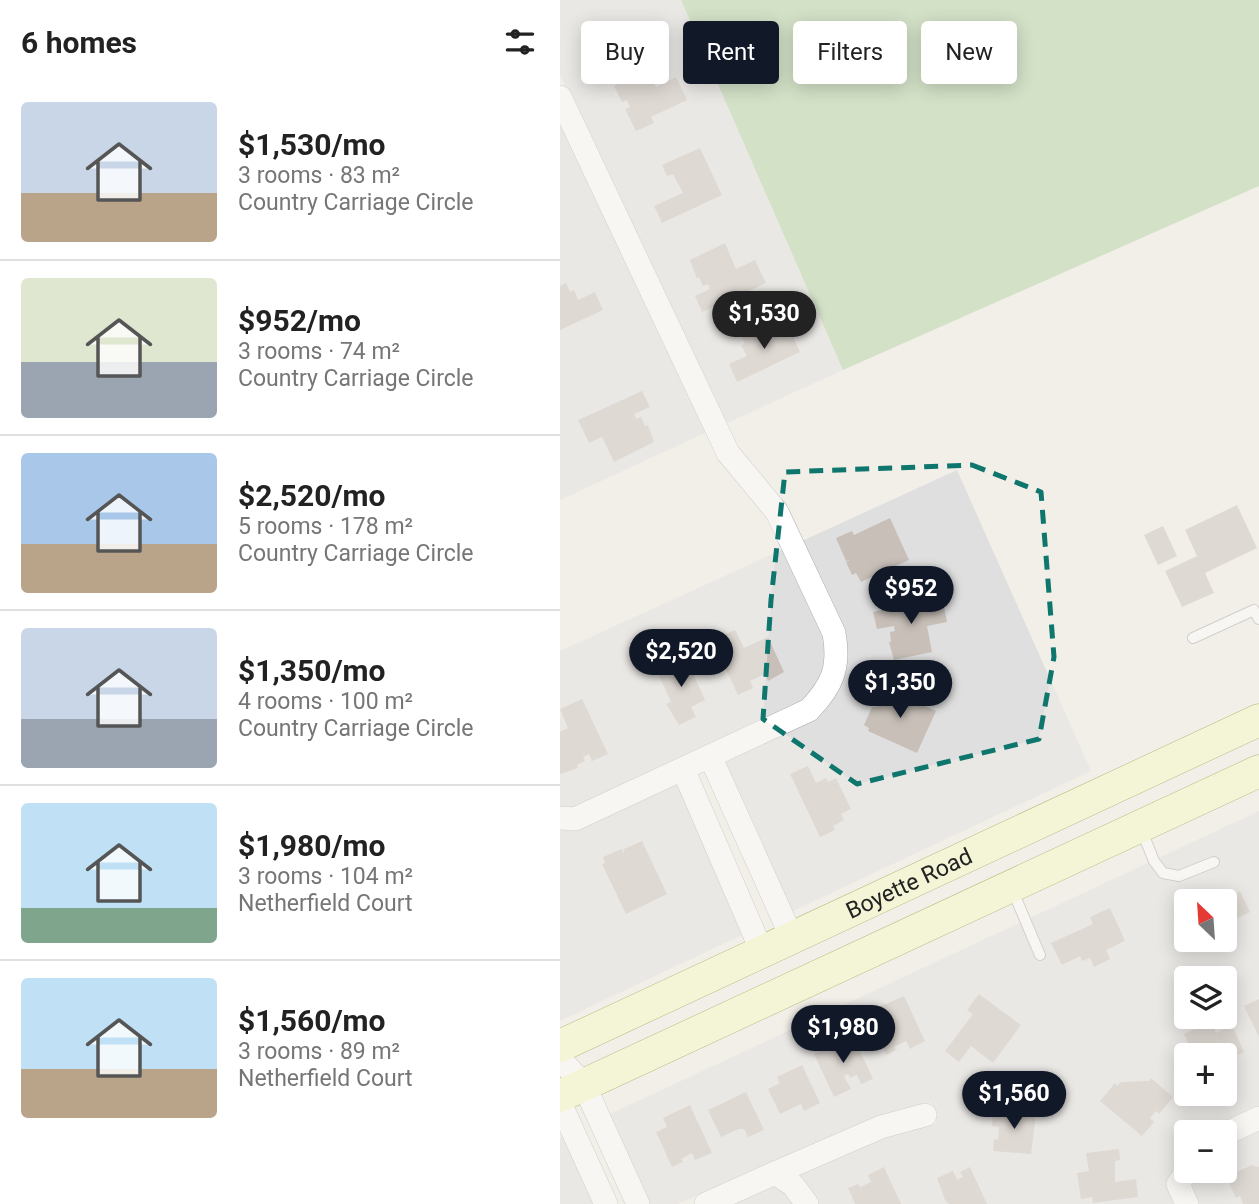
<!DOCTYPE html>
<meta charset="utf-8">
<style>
body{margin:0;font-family:Roboto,sans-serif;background:#f6f6f6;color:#222;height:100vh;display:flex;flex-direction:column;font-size:26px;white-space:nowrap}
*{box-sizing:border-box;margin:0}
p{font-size:23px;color:#767676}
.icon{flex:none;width:38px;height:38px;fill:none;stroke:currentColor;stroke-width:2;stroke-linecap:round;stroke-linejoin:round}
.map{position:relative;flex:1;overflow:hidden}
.details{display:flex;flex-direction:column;background:#fff;width:560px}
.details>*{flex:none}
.top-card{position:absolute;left:21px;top:21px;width:572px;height:63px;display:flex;gap:14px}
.needle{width:46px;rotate:335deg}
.controls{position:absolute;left:614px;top:889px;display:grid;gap:14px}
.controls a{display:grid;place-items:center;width:63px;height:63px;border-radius:7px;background:#fff;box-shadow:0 4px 18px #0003;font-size:35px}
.price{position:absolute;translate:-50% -60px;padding:0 16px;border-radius:24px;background:#111827;color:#fff;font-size:23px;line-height:46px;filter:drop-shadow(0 2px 4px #0008)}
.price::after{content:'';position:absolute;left:50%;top:42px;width:21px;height:16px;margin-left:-10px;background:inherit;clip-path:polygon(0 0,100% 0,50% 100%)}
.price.current{background:#222;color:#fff}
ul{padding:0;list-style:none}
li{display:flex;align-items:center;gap:21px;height:175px;padding:0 21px}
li+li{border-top:2px solid #e0e0e0}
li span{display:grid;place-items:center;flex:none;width:196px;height:140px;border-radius:7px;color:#555}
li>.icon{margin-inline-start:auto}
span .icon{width:84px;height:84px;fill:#fffc;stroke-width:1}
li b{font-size:30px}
h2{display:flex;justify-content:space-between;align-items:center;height:84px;padding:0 21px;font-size:30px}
.pill{padding:0 24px;border-radius:7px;background:#fff;box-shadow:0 4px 18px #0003;font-size:24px;line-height:63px}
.pill.current{background:#111827;color:#fff}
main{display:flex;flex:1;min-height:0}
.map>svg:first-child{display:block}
.residential{fill:#e0dfdf;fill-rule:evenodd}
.forest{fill:#add19e}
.building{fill:#c7bfb8}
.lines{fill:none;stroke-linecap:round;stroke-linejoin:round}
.service-casing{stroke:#a9a9a9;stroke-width:12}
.minor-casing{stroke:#a9a9a9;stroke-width:24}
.secondary-casing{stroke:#707d05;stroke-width:33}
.service{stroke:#fff;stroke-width:10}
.minor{stroke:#fff;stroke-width:23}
.secondary{stroke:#f7fabf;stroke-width:32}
.marked{fill:none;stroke:#0f766e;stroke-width:5;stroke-dasharray:14 9;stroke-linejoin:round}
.labels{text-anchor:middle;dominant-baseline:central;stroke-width:5;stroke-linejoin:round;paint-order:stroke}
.street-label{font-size:23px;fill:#222;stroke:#fff}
</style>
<main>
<section class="details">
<h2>6 homes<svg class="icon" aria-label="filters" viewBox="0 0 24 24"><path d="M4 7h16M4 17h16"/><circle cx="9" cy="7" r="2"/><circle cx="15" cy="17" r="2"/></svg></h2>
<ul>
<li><span style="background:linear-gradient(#c9d6e8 65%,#b9a48a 0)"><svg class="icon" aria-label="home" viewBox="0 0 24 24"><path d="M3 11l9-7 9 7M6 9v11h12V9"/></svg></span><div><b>$1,530/mo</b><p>3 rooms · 83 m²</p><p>Country Carriage Circle</p></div></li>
<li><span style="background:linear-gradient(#dfe7d0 60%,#9aa5b1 0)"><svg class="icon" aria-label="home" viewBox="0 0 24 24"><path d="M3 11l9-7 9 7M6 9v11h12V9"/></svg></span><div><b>$952/mo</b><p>3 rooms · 74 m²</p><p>Country Carriage Circle</p></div></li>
<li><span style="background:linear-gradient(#a9c7e8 65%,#b9a48a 0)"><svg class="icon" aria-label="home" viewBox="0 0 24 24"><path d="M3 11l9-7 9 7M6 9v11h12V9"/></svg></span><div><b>$2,520/mo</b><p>5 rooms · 178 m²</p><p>Country Carriage Circle</p></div></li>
<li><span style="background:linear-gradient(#c9d6e8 65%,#9aa5b1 0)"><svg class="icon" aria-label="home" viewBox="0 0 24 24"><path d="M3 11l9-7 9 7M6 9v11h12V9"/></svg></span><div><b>$1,350/mo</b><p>4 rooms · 100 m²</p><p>Country Carriage Circle</p></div></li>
<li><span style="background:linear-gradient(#bfe0f5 75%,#7fa58c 0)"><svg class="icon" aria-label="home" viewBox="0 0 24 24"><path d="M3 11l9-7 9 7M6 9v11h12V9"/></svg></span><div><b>$1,980/mo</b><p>3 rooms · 104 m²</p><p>Netherfield Court</p></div></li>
<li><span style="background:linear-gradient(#bfe0f5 65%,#b9a48a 0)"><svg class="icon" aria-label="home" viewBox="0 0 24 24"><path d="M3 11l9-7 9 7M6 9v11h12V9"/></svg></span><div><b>$1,560/mo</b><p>3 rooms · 89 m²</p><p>Netherfield Court</p></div></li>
</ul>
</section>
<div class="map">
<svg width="699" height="1204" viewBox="0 0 699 1204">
<rect width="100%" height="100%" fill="#f2efe9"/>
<path class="residential" d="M0 0H121L283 370 165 424 0 75Z
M0 120 147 432 0 500Z
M397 470 531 771 231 912 164 762 253 720 272 701 282 682 288 656 284 632 242 541Z
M224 549 264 636 267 652 264 671 257 686 242 700 12 808H0V651Z
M119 783 184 934 0 1021V829H20Z
M699 811V1106L644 1132H626V1154L609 1177 616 1204H258L238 1176 325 1137 377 1123 371 1102 316 1117 118 1204H89L48 1115ZM626 901H665V940H626ZM626 978H665V1017H626ZM626 1055H665V1094H626Z
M699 1130V1204H638L629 1186 641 1171H665V1146Z
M4 1136 35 1204H0V1138Z
M215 1185 227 1193 235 1204H173Z"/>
<path class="forest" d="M121 0H699V186L283 370Z"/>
<path class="building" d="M88 70 96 87 116 77 127 100 91 117 94 123 76 131 65 109 70 107 67 100 62 102 54 86Z
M140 148 162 195 102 223 94 206 123 193 113 174 107 176 102 165Z
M165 243 176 269 195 260 206 283 142 312 135 296 150 289 148 284 143 286 139 277 137 279 130 260Z
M6 283 10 292 14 290 18 300 35 292 43 310 0 330V286Z
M213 321 218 331 224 328 229 339 233 337 240 352 177 382 169 364 187 356 181 345 185 344 182 336Z
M82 391 90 407 74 414 76 419 81 417 85 426 88 425 94 442 54 462 42 437 29 443 18 420Z
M677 505 697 548 645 573 654 593 622 607 605 571 637 556 625 530Z
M330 518 349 560 301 582 296 573 292 575 286 562 290 560 286 561 276 538 292 531 294 535Z
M603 526 617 556 598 565 584 535Z
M382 597 387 622 367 626 372 652 334 660 329 642H331L330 632 335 631 334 626 317 629 313 612Z
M175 630 184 648 208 637 224 672 208 681 205 674 190 681 193 688 178 695 152 640Z
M125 656 145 700 131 707 136 717 119 725 106 704 111 702 96 669Z
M323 687 376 711 357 753 308 731 309 728 304 725 312 707H318L314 705Z
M22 699 48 754 32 761 29 754 23 757 25 761 17 765 18 768 0 774V732L8 728 0 709Z
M248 766 256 783 266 778 268 782 276 778 291 809 281 814 284 820 273 826 275 830 260 837 230 774Z
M82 841 107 894 66 914 42 864 45 863 43 857 62 849 64 854V849Z
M680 891 690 912 665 924V901H659Z
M550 908 565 941 546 950 550 959 534 967 530 958 522 961 520 956 502 965 491 943 533 924 530 917Z
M419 994 461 1025 433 1063 411 1046 399 1062 385 1051 413 1014 407 1010Z
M344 996 365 1041 350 1049 346 1041 334 1047 336 1050 326 1055 310 1020 321 1015 317 1008Z
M699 999V1037L684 1006Z
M647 1023 649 1027 653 1025 656 1033 672 1025 684 1052 665 1061V1055H634L624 1034Z
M293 1036 313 1079 301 1084 297 1075 290 1078 288 1074 284 1076 291 1089 274 1097 254 1054Z
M242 1065 260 1103 244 1111 241 1104 220 1114 208 1089 220 1083 217 1077Z
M591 1078 613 1097 599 1114 596 1111 590 1118 594 1122 582 1136 540 1101 555 1083 557 1086 561 1082 589 1081Z
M186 1092 204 1130 188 1137 184 1129H179L161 1137 148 1110Z
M130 1105 152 1153 135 1160 132 1153 121 1159 123 1162 112 1167 96 1132 107 1127 103 1118Z
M433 1109 476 1113 471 1154 433 1151 434 1139 438 1140 439 1127 432 1126Z
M559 1149 560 1160 555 1161V1182L576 1179 578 1197 533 1203 532 1197 521 1199 517 1173 529 1171 526 1153Z
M692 1165 699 1167V1204H683L680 1196 676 1198 666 1177Z
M324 1167 341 1204H295L288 1188 298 1184 300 1187 311 1182 308 1175Z
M410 1167 427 1204H389L385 1200 377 1178 393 1171 397 1180 403 1177 400 1172Z"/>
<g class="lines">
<defs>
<path id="service" d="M633 638 694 610 699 619
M581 829 594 861 603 873 619 876 654 862
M452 889 480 955"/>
<path id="minor" d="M0 97 168 453 217 512 274 633C280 667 273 685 249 710L15 819 0 818
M150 756 232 938
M123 769 202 952
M0 1059 24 1085 78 1204
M0 1103 46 1204
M665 1134 699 1118
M215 1173 321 1127 365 1115
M146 1204 215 1173 233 1185 247 1204
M627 1204 618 1184 627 1171"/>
<g id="secondary">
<path id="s1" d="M0 1046 699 720"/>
<path d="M0 1096 699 771"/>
</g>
</defs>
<use href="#service" class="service-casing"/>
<use href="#minor" class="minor-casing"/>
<use href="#secondary" class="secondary-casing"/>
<use href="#service" class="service"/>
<use href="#minor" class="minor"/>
<use href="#secondary" class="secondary"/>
</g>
<path d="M0 0H699V1204H0ZM412 465 481 492 494 657 479 739 297 784 203 719 211 600 225 472Z" fill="#f2efe9" fill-opacity=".55" fill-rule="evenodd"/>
<path class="marked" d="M412 465 481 492 494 657 479 739 297 784 203 719 211 600 225 472Z"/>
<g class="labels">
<g class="street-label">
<text stroke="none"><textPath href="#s1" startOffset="385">Boyette Road</textPath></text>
</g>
</g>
</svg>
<div class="controls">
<a><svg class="needle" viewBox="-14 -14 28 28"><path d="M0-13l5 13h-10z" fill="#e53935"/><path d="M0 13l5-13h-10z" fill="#767676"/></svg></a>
<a><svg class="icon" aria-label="layers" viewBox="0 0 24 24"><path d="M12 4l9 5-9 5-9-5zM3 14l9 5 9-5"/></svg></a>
<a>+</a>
<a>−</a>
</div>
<b class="price current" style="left:204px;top:351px">$1,530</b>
<b class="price" style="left:351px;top:626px">$952</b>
<b class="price" style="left:121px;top:689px">$2,520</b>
<b class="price" style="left:340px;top:720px">$1,350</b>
<b class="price" style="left:283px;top:1065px">$1,980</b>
<b class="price" style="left:454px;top:1131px">$1,560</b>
<div class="top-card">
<a class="pill">Buy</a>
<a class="pill current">Rent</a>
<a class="pill">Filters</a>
<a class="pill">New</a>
</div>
</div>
</main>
